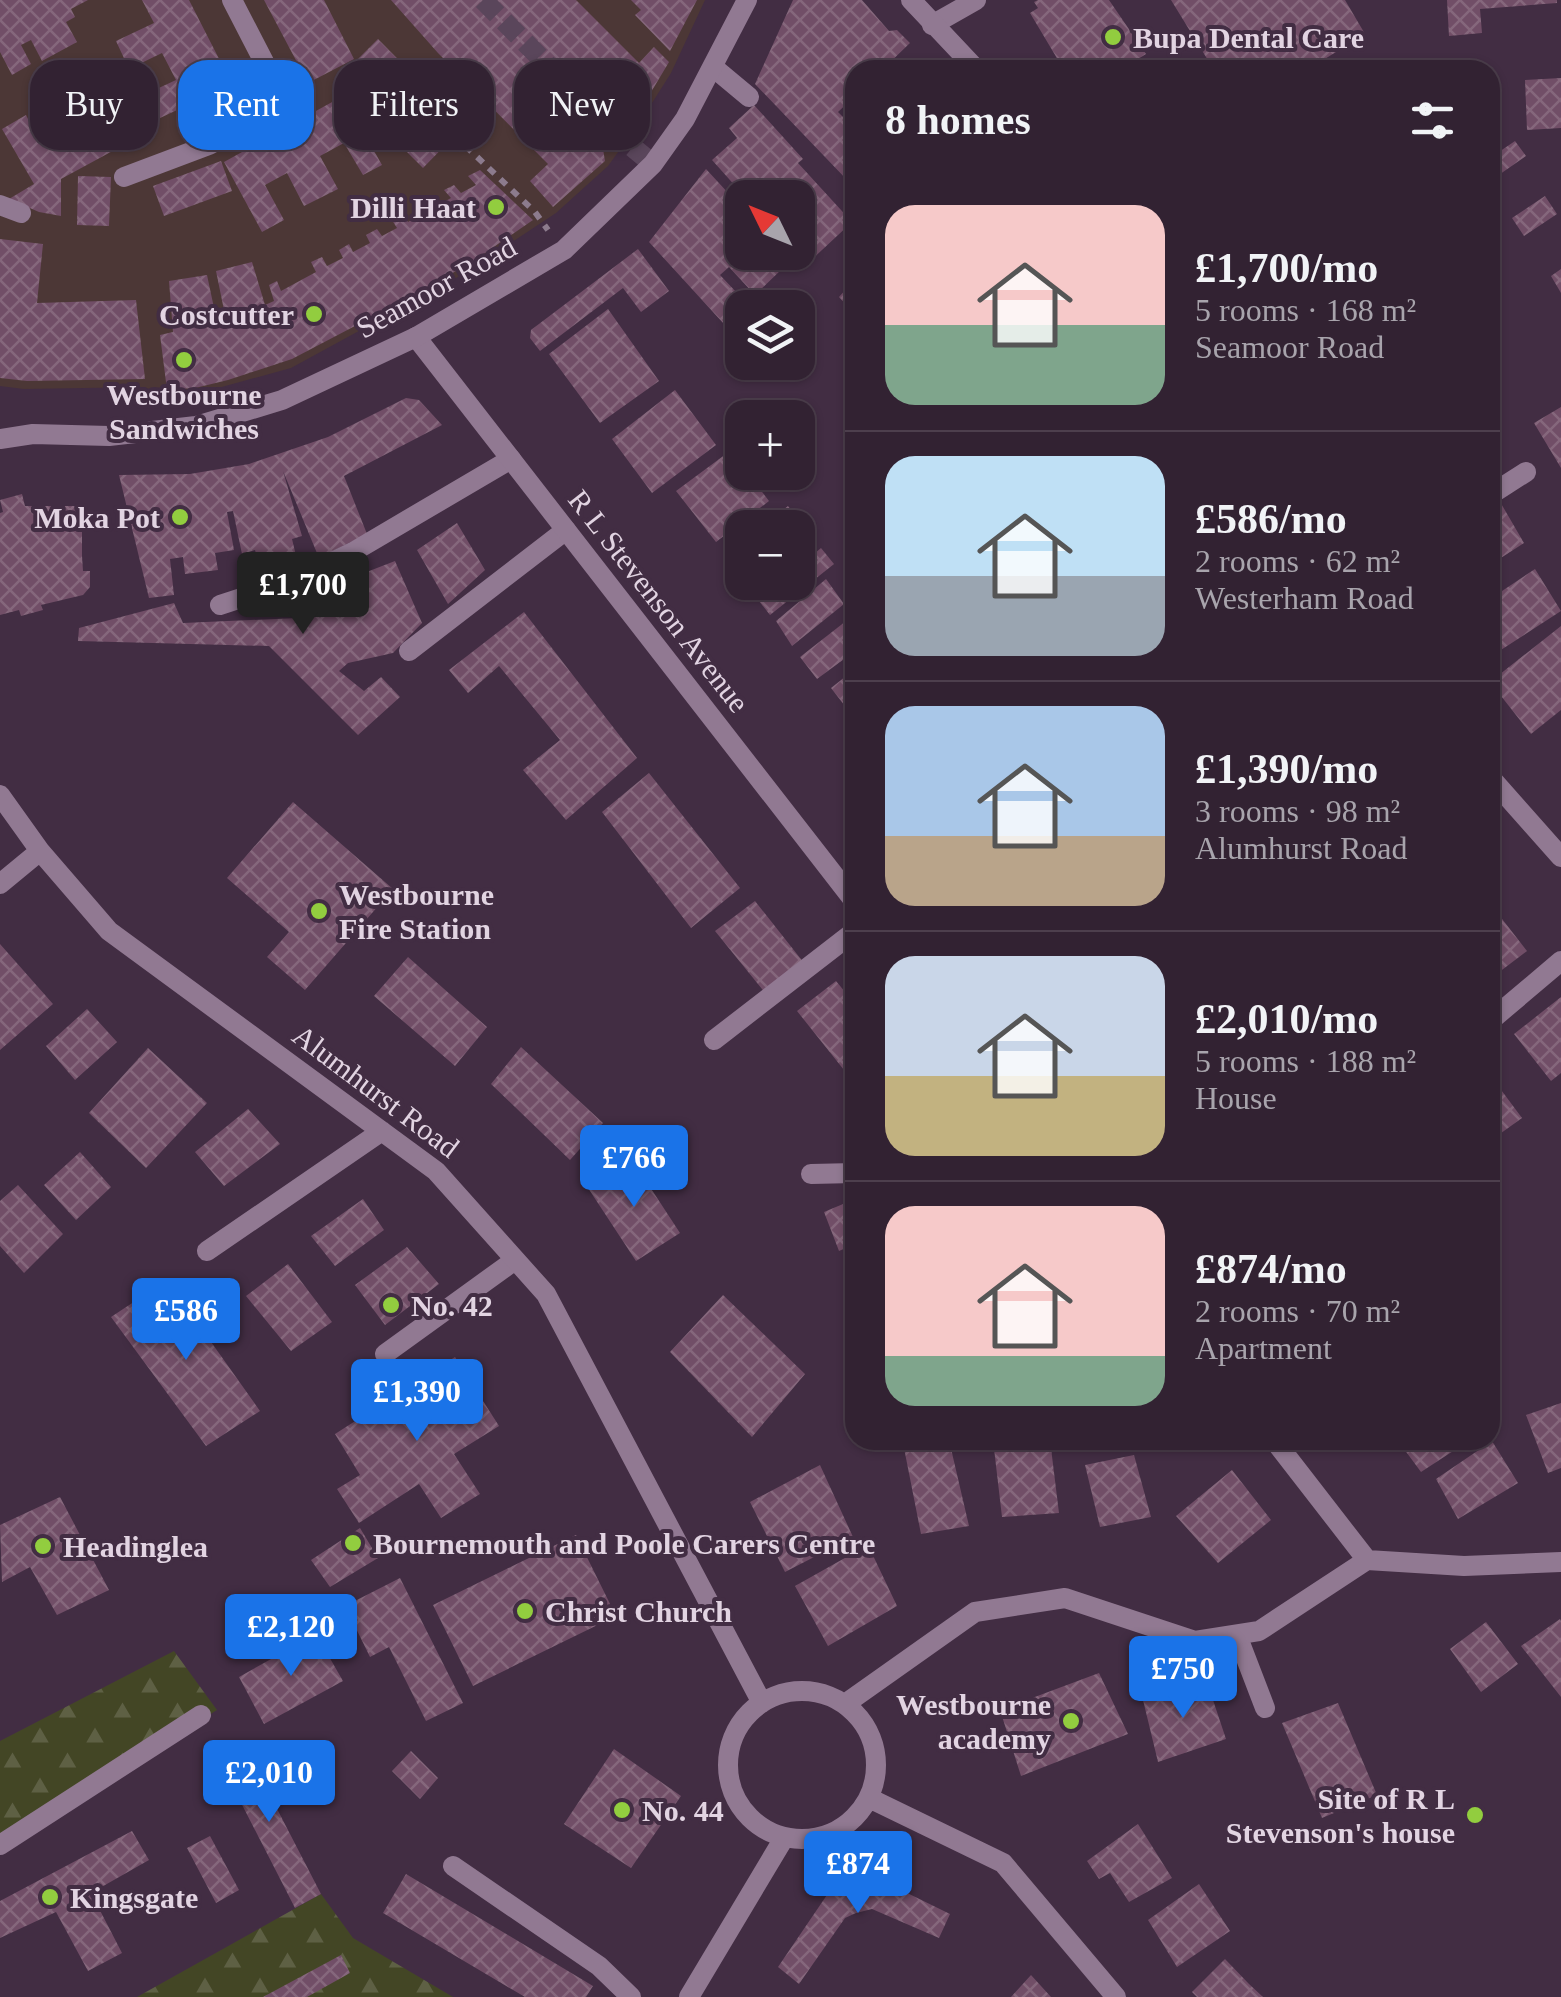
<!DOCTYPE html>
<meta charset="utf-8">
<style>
body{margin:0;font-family:Georgia,serif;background:#3a2a3a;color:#f1f3f6;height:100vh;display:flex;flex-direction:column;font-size:38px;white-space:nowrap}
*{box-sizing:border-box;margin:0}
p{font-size:32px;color:#a8a4ac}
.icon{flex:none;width:55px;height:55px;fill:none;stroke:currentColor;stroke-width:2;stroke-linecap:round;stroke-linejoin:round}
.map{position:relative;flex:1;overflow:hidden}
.sheet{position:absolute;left:845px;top:60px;width:655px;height:1390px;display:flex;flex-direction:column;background:#322232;border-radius:30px;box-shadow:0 2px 8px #0004,0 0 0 2px #4d3f4d}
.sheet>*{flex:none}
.hud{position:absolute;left:30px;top:60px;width:665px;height:90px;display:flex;gap:20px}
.needle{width:65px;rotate:313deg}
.fabs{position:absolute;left:725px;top:180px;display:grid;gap:20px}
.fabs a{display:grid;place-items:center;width:90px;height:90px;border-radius:20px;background:#322232;box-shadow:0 2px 8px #0004,0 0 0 2px #4d3f4d;font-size:50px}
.price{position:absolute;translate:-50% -85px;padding:0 22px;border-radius:10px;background:#1a73e8;color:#fff;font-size:32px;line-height:65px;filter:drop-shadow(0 2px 5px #0008)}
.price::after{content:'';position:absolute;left:50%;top:60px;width:30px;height:22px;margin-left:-15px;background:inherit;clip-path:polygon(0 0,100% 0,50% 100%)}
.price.on{background:#222;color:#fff}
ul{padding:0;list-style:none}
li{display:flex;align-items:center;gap:30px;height:250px;padding:0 40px}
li+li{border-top:2px solid #4d3f4d}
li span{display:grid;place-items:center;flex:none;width:280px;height:200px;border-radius:30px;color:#555}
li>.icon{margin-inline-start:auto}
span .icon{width:120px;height:120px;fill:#fffc;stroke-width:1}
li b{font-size:42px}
h2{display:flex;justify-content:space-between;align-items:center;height:120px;padding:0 40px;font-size:42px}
.pill{padding:0 35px;border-radius:30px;background:#322232;box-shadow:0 2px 8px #0004,0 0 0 2px #4d3f4d;font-size:35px;line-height:90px}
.pill.on{background:#1a73e8;color:#fff}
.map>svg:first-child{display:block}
.commercial{fill:#4c3736}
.forest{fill:url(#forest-firs)}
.building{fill:url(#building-cross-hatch)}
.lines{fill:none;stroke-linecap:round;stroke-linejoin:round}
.pedestrian-tunnel{stroke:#5a465b;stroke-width:20;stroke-dasharray:20 10;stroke-linecap:butt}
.path{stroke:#8c7b8d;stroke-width:6;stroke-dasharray:8 8;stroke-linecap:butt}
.service{stroke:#917992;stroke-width:20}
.minor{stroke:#917992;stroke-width:20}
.tertiary{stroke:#917992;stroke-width:20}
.poi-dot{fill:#92cd3f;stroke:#422d43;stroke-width:4}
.labels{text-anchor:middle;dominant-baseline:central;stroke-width:8;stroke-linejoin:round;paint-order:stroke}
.poi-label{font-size:30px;font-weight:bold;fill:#e2d4e2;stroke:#422d43;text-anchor:start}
.street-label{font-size:30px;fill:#e2d4e2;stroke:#422d43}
</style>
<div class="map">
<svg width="1561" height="1997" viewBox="0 0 1561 1997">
<defs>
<pattern id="forest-firs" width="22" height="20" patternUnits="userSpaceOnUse" patternTransform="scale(2.5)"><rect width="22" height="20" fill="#434625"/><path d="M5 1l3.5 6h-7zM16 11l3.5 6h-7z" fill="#5e6044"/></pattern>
<pattern id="building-cross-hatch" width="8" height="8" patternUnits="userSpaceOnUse" patternTransform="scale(2.5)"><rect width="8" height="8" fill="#714e67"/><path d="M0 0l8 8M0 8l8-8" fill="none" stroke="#85677c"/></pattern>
</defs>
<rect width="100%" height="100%" fill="#422d43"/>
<path class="commercial" d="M0 0H705L671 73 640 122 608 166 556 213 467 272 291 368 200 393 161 396 145 387 24 389 0 386Z"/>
<path class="forest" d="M174 1651 217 1710 0 1846V1741Z
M321 1894 353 1938 453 1997H137Z"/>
<path class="building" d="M0 0H88L71 9 75 17 66 22 77 42 42 61 31 40 21 45 31 64 12 75 0 52Z
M142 0H189L238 96 195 116 190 104 160 118 148 93 176 80 162 53 129 69 116 41 154 23Z
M264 0H324L354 59 308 83Z
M391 0H576L639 63 654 47 669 62 638 114H624L603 149 605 161 553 207 530 181 548 164 438 53Z
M631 0H697L670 51 635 15 641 10Z
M793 0H862L889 31 897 30 910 43 882 70H855V96L838 112 855 129V174L848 181 755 84Z
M1038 0H1109L1146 54 1120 70H1064L1030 13 1038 8 1034 2Z
M1171 0H1345L1365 34 1307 70H1214Z
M1447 0H1557V3L1480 9 1482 33 1449 36Z
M378 39 464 126 423 168 336 81Z
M1561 78V128L1527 130 1525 80Z
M100 85 131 141 61 179V216L39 212 9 199 34 184 2 129 26 115 30 123Z
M343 96 382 165 363 175 344 143 320 156 338 189 304 206 287 173 265 185 284 220 262 232 224 162Z
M754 105 803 159 798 163 852 222 807 264 798 254V198H746L712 160 737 138 729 128Z
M1515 141 1526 156 1493 179 1490 158Z
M221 161 232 191 164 216 153 186Z
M706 169 742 208V252H767L782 269 755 295 729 267 720 275 737 293 729 301 738 311 724 324 649 242Z
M480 170 533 220 475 260 416 294 292 359 228 380 195 388 167 390 160 335 173 332 169 281 207 275 217 322 226 320 216 271 252 262 265 305 274 301 269 285 277 281 281 291 316 272 311 262 322 257 327 266 343 258 339 250 349 244 353 252 370 243 366 235 377 229 382 236 397 228 392 220 403 214 408 222 423 213 418 205 428 199 435 207 451 198 444 190 454 185 461 193 476 185 468 176Z
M78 176 111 177 109 226 77 225Z
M1545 196 1557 214 1524 236 1512 218Z
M0 239 43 244 37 303 136 300 145 379 27 381 0 378Z
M638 249 669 291 641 312 623 288 540 351 530 338 531 330Z
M1561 269V293L1551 276Z
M855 279V314L839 297Z
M608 309 659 381 600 423 549 354Z
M675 390 716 445 652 493 612 439Z
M406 398 419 400 442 425 344 476 367 534 319 558 283 471 302 536 292 539 299 568 276 574 274 565 260 568 255 550 242 554 233 511 227 512 234 550 215 553 218 570 185 574 183 557 170 559 174 595 149 598 119 475 190 474 249 464 328 437Z
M1561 407V468L1534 423Z
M730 451 742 466V472H747L769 501 716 542 676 491Z
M22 494 25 506H82V556L83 571H90V587L83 595 41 605 43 610 21 616 19 610 0 615V513L3 512 0 500Z
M1499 500 1524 543 1490 565V506Z
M788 506 802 523 796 528H760Z
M457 523 485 570 448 604 417 550Z
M742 542V581L723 557Z
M821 548 834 564 770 615 744 582H798V558L802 564Z
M395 561 422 623 393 653 348 663 339 671 364 691 381 677 400 697 358 735 269 646 78 641 79 628 174 603 183 623 298 618 297 599Z
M1535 569 1561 611 1490 657V599Z
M826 579 844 604 792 646 776 621Z
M524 612 637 758 566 820 523 770 560 740 499 666 468 693 449 670Z
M855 614V651L817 679 800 657Z
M1561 626V710L1531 734 1490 682Z
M855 669V719L831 688Z
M649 773 740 888 691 928 602 812Z
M293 802 393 889 305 990 267 957 289 932 227 878Z
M755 901 804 963 766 994 715 931Z
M1492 906 1527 951 1490 979V907Z
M0 944 53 1004 0 1050Z
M408 957 487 1027 455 1066 374 996Z
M836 981 855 1004V1060L844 1070 797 1011Z
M1561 997V1073L1551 1081 1514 1034Z
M87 1009 117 1042 75 1080 46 1046Z
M521 1047 603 1123 570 1160 491 1084Z
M148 1048 207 1103 146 1168 89 1113Z
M1490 1075 1522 1118 1490 1141Z
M248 1109 280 1144 224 1186 195 1152Z
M80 1152 111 1187 76 1220 44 1185Z
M631 1158 680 1233 636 1261 588 1188Z
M18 1185 63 1234 24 1273 0 1246V1201Z
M363 1199 384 1230 335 1266 311 1236Z
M855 1199V1244L839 1251 824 1212Z
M407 1247 439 1284 385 1325 355 1285Z
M288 1264 332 1322 291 1351 246 1296Z
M167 1280 260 1411 206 1446 111 1317Z
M723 1295 805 1374 752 1437 670 1352Z
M455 1357 499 1426 454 1454 480 1494 441 1518 419 1484 359 1523 337 1489 360 1475 335 1434Z
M1561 1403V1468L1548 1473 1526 1415Z
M949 1440 969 1526 921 1534 904 1448Z
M993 1440H1050L1059 1513 1002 1517Z
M1418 1440H1470L1421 1472 1404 1449Z
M1492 1441 1518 1483 1458 1519 1436 1479Z
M1134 1455 1151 1517 1100 1527 1085 1465Z
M820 1465 853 1537 785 1572 750 1502Z
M1232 1470 1271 1520 1218 1563 1176 1516Z
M60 1497 109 1590 57 1615 30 1567 2 1582 0 1525Z
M360 1528 378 1558 330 1587 311 1560Z
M576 1535 616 1616 473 1686 433 1605Z
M868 1545 897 1606 828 1646 795 1586Z
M400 1578 463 1703 426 1721 389 1647 370 1657 345 1606Z
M1560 1619 1561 1621V1697L1521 1646Z
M1486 1622 1518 1664 1481 1692 1450 1649Z
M316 1634 343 1681 264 1724 239 1677Z
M1099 1673 1128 1734 1021 1776 1000 1710Z
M1207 1682 1226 1739 1158 1762 1143 1700Z
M1338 1703 1377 1795 1322 1818 1282 1723Z
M242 1741 321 1894 295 1908 217 1756Z
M614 1749 681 1796 631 1868 564 1824Z
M411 1751 438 1778 420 1799 392 1771Z
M1138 1824 1172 1878 1129 1902 1110 1873 1099 1879 1087 1861Z
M132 1831 149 1860 91 1893 122 1953 88 1971 56 1912 0 1938V1901Z
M210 1836 239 1890 216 1903 187 1848Z
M848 1864 950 1914 939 1938 872 1909 856 1913 845 1918 799 1984 778 1967Z
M406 1874 593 1986 586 1997H525L383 1913Z
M1199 1884 1230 1931 1177 1967 1148 1920Z
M341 1955 350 1973 307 1997H263Z
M1225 1959 1249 1984 1263 1997H1197L1192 1992Z
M1031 1975 1051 1997H1011Z"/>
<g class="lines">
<path class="pedestrian-tunnel" d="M483 0 613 131 653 164"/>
<path class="path" d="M454 135 535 212 548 230"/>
<path class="service" d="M932 25 976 0
M713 67 749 97
M124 177 209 145 274 110 278 89
M0 205 21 213
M1490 495 1526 472
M220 605 290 582 353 552 511 459
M409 651 566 530
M1490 1021 1561 961
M714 1040 855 931
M811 1174 855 1173
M385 1354 515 1260
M1237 1635 1265 1708
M0 1845 201 1715
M453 1866 599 1966 631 1997"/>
<path class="minor" d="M232 0 278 89
M911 0 977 70
M416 337 855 902
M1490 777 1561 857
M0 795 40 851 109 931 436 1171 546 1294 762 1703
M0 884 40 851
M207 1251 382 1131
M1274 1440 1367 1560
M728 1765a74 74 0 1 1 148 0a74 74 0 1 1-148 0Z
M845 1704 975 1612 1065 1598 1195 1641 1259 1631 1367 1560 1464 1566 1561 1562
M869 1798 1003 1863 1116 1997
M689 1997 784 1838"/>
<path class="tertiary" d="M0 439 33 434 109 436 196 426 282 400 416 337 564 250 653 164 685 119 747 0"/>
</g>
<g class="poi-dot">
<circle cx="1113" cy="37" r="10"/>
<circle cx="496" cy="207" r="10"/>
<circle cx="314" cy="314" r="10"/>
<circle cx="184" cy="360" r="10"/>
<circle cx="180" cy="517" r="10"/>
<circle cx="319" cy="911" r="10"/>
<circle cx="391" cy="1305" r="10"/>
<circle cx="353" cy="1543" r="10"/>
<circle cx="43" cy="1546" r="10"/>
<circle cx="525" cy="1611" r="10"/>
<circle cx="1071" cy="1721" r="10"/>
<circle cx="622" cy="1810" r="10"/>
<circle cx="1475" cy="1815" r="10"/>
<circle cx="50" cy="1897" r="10"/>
</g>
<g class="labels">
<g class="poi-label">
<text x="1133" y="37">Bupa Dental Care</text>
<text x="476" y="207" text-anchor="end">Dilli Haat</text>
<text x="294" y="314" text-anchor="end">Costcutter</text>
<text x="184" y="394" text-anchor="middle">Westbourne<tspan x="184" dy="34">Sandwiches</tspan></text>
<text x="160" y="517" text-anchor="end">Moka Pot</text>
<text x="339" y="894">Westbourne<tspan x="339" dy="34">Fire Station</tspan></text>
<text x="411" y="1305">No. 42</text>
<text x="373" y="1543">Bournemouth and Poole Carers Centre</text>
<text x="63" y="1546">Headinglea</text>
<text x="545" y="1611">Christ Church</text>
<text x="1051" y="1704" text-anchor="end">Westbourne<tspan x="1051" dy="34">academy</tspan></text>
<text x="1455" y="1798" text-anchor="end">Site of R L<tspan x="1455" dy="34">Stevenson's house</tspan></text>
<text x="642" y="1810">No. 44</text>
<text x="70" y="1897">Kingsgate</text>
</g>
<g class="street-label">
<text transform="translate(436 287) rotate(-29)">Seamoor Road</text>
<text transform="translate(659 601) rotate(52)">R L Stevenson Avenue</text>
<text transform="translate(376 1091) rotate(37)">Alumhurst Road</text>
</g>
</g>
</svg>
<div class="fabs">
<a><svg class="needle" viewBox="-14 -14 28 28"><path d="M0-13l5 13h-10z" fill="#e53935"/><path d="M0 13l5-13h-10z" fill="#a8a4ac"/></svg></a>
<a><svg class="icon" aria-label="layers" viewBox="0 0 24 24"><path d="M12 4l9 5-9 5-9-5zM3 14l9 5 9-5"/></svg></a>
<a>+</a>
<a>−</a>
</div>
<b class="price on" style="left:303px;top:637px">£1,700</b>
<b class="price" style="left:634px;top:1210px">£766</b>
<b class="price" style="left:186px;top:1363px">£586</b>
<b class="price" style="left:417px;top:1444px">£1,390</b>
<b class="price" style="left:291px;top:1679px">£2,120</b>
<b class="price" style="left:1183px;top:1721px">£750</b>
<b class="price" style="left:269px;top:1825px">£2,010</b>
<b class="price" style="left:858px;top:1916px">£874</b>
<div class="hud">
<a class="pill">Buy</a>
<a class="pill on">Rent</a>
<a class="pill">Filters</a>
<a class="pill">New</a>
</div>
<section class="sheet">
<h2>8 homes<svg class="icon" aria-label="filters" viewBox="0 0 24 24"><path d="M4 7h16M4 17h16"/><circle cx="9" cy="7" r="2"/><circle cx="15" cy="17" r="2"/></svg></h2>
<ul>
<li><span style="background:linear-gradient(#f6c9c9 60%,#7fa58c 0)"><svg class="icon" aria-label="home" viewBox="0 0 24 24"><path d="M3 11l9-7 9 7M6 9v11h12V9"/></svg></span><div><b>£1,700/mo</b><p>5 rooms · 168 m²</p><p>Seamoor Road</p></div></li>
<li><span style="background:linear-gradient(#bfe0f5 60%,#9aa5b1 0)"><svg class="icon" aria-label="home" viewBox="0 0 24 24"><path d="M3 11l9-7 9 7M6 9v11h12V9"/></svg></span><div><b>£586/mo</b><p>2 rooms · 62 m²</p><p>Westerham Road</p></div></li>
<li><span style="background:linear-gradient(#a9c7e8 65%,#b9a48a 0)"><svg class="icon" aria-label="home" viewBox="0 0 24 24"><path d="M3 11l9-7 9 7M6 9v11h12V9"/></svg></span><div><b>£1,390/mo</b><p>3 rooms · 98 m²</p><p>Alumhurst Road</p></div></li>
<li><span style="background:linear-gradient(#c9d6e8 60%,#c2b280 0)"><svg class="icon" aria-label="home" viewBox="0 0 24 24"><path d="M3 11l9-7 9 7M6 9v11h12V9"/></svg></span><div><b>£2,010/mo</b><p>5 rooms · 188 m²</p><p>House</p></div></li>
<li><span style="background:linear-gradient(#f6c9c9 75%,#7fa58c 0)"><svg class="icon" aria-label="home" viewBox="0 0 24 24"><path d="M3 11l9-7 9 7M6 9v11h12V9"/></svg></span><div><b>£874/mo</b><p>2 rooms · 70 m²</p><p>Apartment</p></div></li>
</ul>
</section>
</div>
